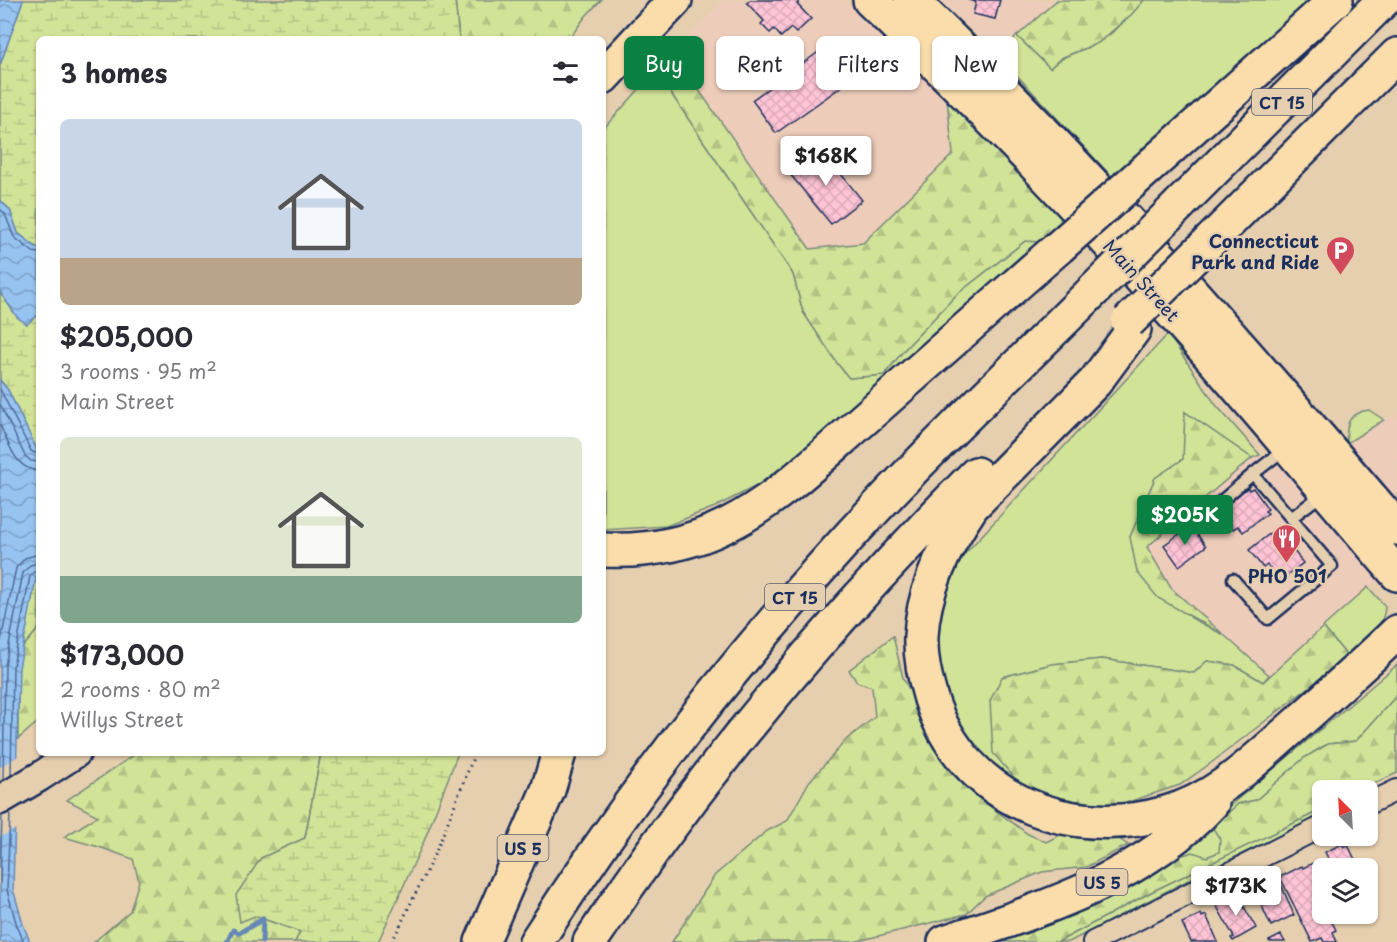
<!DOCTYPE html>
<meta charset="utf-8">
<style>
body{margin:0;font-family:"Playpen Sans",sans-serif;background:#f7f7f7;color:#2b2b33;height:100vh;display:flex;flex-direction:column;font-size:22px;white-space:nowrap}
*{box-sizing:border-box;margin:0}
p{font-size:20px;color:#7c7c81}
.icon{flex:none;width:33px;height:33px;fill:none;stroke:currentColor;stroke-width:2;stroke-linecap:round;stroke-linejoin:round}
.map{position:relative;flex:1;overflow:hidden}
.sheet{position:absolute;left:36px;top:36px;width:570px;height:720px;display:flex;flex-direction:column;background:#fff;border-radius:9px;box-shadow:0 2px 4px #0004}
.sheet>*{flex:none}
.hud{position:absolute;left:624px;top:36px;width:570px;height:54px;display:flex;gap:12px}
.needle{width:39px;rotate:336deg}
.controls{position:absolute;left:1312px;top:780px;display:grid;gap:12px}
.controls a{display:grid;place-items:center;width:66px;height:66px;border-radius:9px;background:#fff;box-shadow:0 2px 4px #0004;font-size:30px}
.price{position:absolute;translate:-50% -51px;padding:0 14px;border-radius:6px;background:#fff;color:#222;font-size:20px;line-height:39px;filter:drop-shadow(0 2px 3px #0008)}
.price::after{content:'';position:absolute;left:50%;top:36px;width:18px;height:14px;margin-left:-9px;background:inherit;clip-path:polygon(0 0,100% 0,50% 100%)}
.price.current{background:#0b8043;color:#fff}
ul{padding:0;list-style:none}
li{display:grid;align-content:center;gap:12px;height:318px;padding:0 24px}
li span{display:grid;place-items:center;height:186px;border-radius:9px;color:#555}
li>.icon{margin-inline-start:auto}
span .icon{width:108px;height:108px;fill:#fffc;stroke-width:1}
li b{font-size:26px}
h2{display:flex;justify-content:space-between;align-items:center;height:72px;padding:0 24px;font-size:26px}
.pill{padding:0 21px;border-radius:9px;background:#fff;box-shadow:0 2px 4px #0004;font-size:21px;line-height:54px}
.pill.current{background:#0b8043;color:#fff}
.map>svg:first-child{display:block}
.built{fill:#eeccba}
.grass{fill:#d1e397;stroke:#76897a;stroke-width:1.5}
.forest{fill:url(#forest-firs);stroke:#76897a;stroke-width:1.5}
.wetland{fill:url(#wetland-marsh);stroke:#76897a;stroke-width:1.5}
.water{fill:url(#water-waves);stroke:#6588b6;stroke-width:1.5}
.pier{fill:#e6cfaf}
.lines{fill:none;stroke-linecap:round;stroke-linejoin:round}
.shore{stroke:#4d6a99;stroke-width:1.5}
.stream{stroke:#6588b6;stroke-width:5}
.building{fill:url(#building-cross-hatch);stroke:#1b2f5e;stroke-width:1.5}
.service-casing{stroke:#1b2f5e;stroke-width:15}
.minor-casing{stroke:#1b2f5e;stroke-width:24}
.secondary-casing{stroke:#1b2f5e;stroke-width:33}
.trunk-casing{stroke:#1b2f5e;stroke-width:38}
.motorway-casing{stroke:#1b2f5e;stroke-width:38}
.path{stroke:#1b2f5e;stroke-width:3;stroke-dasharray:1.5 4.5;stroke-linecap:butt}
.service{stroke:#e6cfaf;stroke-width:10}
.minor{stroke:#e6cfaf;stroke-width:20}
.secondary{stroke:#e6cfaf;stroke-width:28}
.trunk{stroke:#faddab;stroke-width:33}
.motorway{stroke:#faddab;stroke-width:33}
.motorway-bridge-casing{stroke:#1b2f5e;stroke-width:38;stroke-linecap:butt}
.motorway-bridge{stroke:#faddab;stroke-width:33}
.labels{text-anchor:middle;dominant-baseline:central;stroke-width:5;stroke-linejoin:round;paint-order:stroke}
.shield{fill:#e6cfaf;stroke:#585f76;stroke-width:1.5}
.shield-label{font-size:16px;font-weight:bold;fill:#1b2f5e}
.poi-label{font-size:18px;font-weight:bold;fill:#1b2f5e;stroke:#e6cfaf;text-anchor:end}
.street-label{font-size:18px;fill:#1b2f5e;stroke:#e6cfaf}
</style>
<div class="map">
<svg width="1397" height="942" viewBox="0 0 1397 942">
<defs>
<pattern id="forest-firs" width="22" height="20" patternUnits="userSpaceOnUse" patternTransform="scale(1.5)"><rect width="22" height="20" fill="#d1e397"/><path d="M5 1l3.5 6h-7zM16 11l3.5 6h-7z" fill="#b3c385"/></pattern>
<pattern id="wetland-marsh" width="20" height="14" patternUnits="userSpaceOnUse" patternTransform="scale(1.5)"><rect width="20" height="14" fill="#d1e397"/><path d="M1 5h8M5 5V1M11 12h8M15 12V8" fill="none" stroke="#b3c385"/></pattern>
<pattern id="water-waves" width="16" height="10" patternUnits="userSpaceOnUse" patternTransform="scale(1.5)"><rect width="16" height="10" fill="#97c3f1"/><path d="M0 5q4-4 8 0t8 0" fill="none" stroke="#7a9fc6"/></pattern>
<pattern id="building-cross-hatch" width="8" height="8" patternUnits="userSpaceOnUse" patternTransform="scale(1.5)"><rect width="8" height="8" fill="#ffc4d5"/><path d="M0 0l8 8M0 8l8-8" fill="none" stroke="#daa9b9"/></pattern>
</defs>
<rect width="100%" height="100%" fill="#e6cfaf"/>
<filter id="ink" filterUnits="userSpaceOnUse"><feTurbulence type="fractalNoise" baseFrequency=".0167" numOctaves="2"/><feDisplacementMap in="SourceGraphic" scale="12" xChannelSelector="R" yChannelSelector="G"/><feConvolveMatrix kernelMatrix="1 2 1 2 8 2 1 2 1" color-interpolation-filters="sRGB"/></filter>
<g filter="url(#ink)">
<path class="built" d="M724 0H844L947 100 953 154 863 243 810 249 673 53Z
M940 0H1057L997 54Z
M1397 412V566L1357 596 1269 675 1171 588 1147 547 1252 458 1347 443Z"/>
<path class="grass" d="M1144 0H1314L1114 179 997 54 1017 36 1050 68C1065 54 1077 53 1095 44 1112 36 1132 14 1144 0Z
M656 71 793 274 803 312 837 363 849 378 884 375 904 350 956 295 1025 241 1042 242 881 384 770 479 715 507 666 526 603 530V129Z
M1168 334 1216 405 1260 455 1252 458 1185 412 1184 459 1155 478 1130 537 1191 618 1224 635 1269 675 1263 682 1234 665 1207 661 1194 673 1102 659 1052 664 1002 677 1024 789 981 758 956 719 941 684 935 641 944 600 961 558Z
M1369 410 1384 420 1347 443C1345 424 1349 412 1369 410Z
M1368 587 1385 606C1385 628 1362 644 1348 657L1323 627Z
M1397 665V695L1356 741 1327 744 1304 758 1256 800 1238 804 1220 839V852L1206 857 1164 864 1195 835Z
M1323 809V815L1196 876 1069 942H1058L1153 891Z"/>
<path class="forest" d="M455 0H601L585 17 569 39H459Z
M1057 0H1144L1132 14 1098 43 1061 58 1050 68 1017 36Z
M673 53 810 249 863 243 953 154 947 100 1067 221 1042 242 1025 241 956 295 904 350 884 375 849 378 837 363 803 312 793 274 656 71Z
M1185 412 1252 458 1147 547 1171 588 1224 635 1158 598 1137 572 1130 537 1155 478 1183 459Z
M1323 627 1348 657 1211 763 1180 785 1122 804 1089 806 1024 789 993 753 990 701 1002 677 1052 664 1102 659 1194 673 1207 661 1234 665 1263 682Z
M39 628V721L18 739V668L22 648Z
M893 636 903 678 945 754 977 797 1028 834 1046 842 1060 835 1092 840 1113 835 1128 845 1086 867 1042 872 985 896 966 914 854 942H672L715 875 767 831 787 821 809 782 847 739 875 717 872 687 857 682 849 670Z
M1397 695V773L1361 790H1323V809L1153 891 1058 942H995L1080 910 1118 892 1180 856 1193 852 1207 857 1219 852 1220 839 1212 827 1238 804 1256 800 1304 758 1328 744 1356 741Z
M137 753H321L305 838 261 858 255 916 301 932 295 942H94L130 911 139 881 133 859 99 847 64 837 98 816 67 800Z"/>
<path class="wetland" d="M23 0H455L459 39H39V249L18 233 10 210 0 200V65Z
M0 292 17 317 27 324 39 314V454L8 390 0 380Z
M39 563V628L22 648Z
M321 753H458L424 841 378 942H295L300 932 255 916 240 922 236 895 261 858 305 838Z"/>
<path class="water" d="M0 0H23L0 65Z
M0 200 10 210 18 233 39 249V314L27 324 17 317 0 292Z
M0 380 8 390 39 454V563L19 668 13 889 23 924 30 942H0Z"/>
<path class="pier" d="M20 755 18 828 0 837V767Z"/>
<g class="lines">
<path class="shore" d="M0 209 5 214 14 237 33 252 39 253
M0 389 31 451 39 455
M0 404 25 456 31 461 39 462
M0 425C9 443 15 470 39 471
M0 645 16 568 25 558 39 554
M11 775 13 667 30 576 34 572 39 571
M3 780 5 666 23 573 30 565 39 563
M10 813 7 890 17 926 24 942
M0 883 2 815"/>
<path class="stream" d="M227 942 233 930 239 933 263 919
M262 942 263 919"/>
</g>
<path class="building" d="M750 0H796L799 3 797 4 811 19 796 33 791 28 781 37 774 29 770 33 761 24 764 21 747 3Z
M968 0H1000L995 19 973 14 976 2Z
M831 43 855 77 776 133 752 100Z
M821 149 862 200 831 224 790 174Z
M1246 486 1249 490 1253 488 1268 509 1265 511 1268 513 1243 532 1238 526 1233 529 1222 515 1227 512 1221 505Z
M1191 526 1206 546 1179 566 1164 545Z
M1277 528 1303 563 1280 581 1267 565 1263 568 1249 550Z
M1342 844 1344 847 1348 845 1359 868H1333L1325 852Z
M1313 863 1323 882 1317 885 1319 891 1323 889V914L1325 915 1328 914 1336 930 1333 932 1337 942H1324L1322 938 1312 942 1280 877 1302 866 1303 868Z
M1272 877 1274 882 1279 880 1294 915 1271 926 1255 891 1261 888 1259 884Z
M1235 895 1238 899 1239 898 1256 928 1233 941 1231 938 1234 937 1216 905Z
M1201 914 1202 917 1206 915 1218 942H1191L1182 923Z
M1281 935 1285 942H1270L1269 941Z"/>
<g class="lines">
<defs>
<path id="service" d="M1206 514 1253 474
M1291 518 1324 493
M1233 579 1268 619 1332 566 1253 474 1285 449"/>
<path id="minor" d="M1368 804 1397 790
M1093 942 1323 826"/>
<path id="secondary" d="M0 800 39 777 76 753"/>
<path id="trunk" d="M870 0C987 112 1099 229 1205 350 1270 424 1333 500 1397 574
M911 0C1085 165 1241 346 1397 528
M603 77 675 0"/>
<path id="motorway" d="M1148 168 1336 0
M1180 204 1384 0
M1211 240 1397 55
M1134 329 1095 382 972 506C946 544 923 589 921 636 920 657 925 679 931 699 963 799 1069 841 1166 813 1217 799 1254 761 1293 727 1328 696 1363 665 1397 632
M603 550C645 552 689 544 727 525 781 498 825 453 871 413 933 358 996 302 1059 247
M482 942 548 790 559 753
M536 942C625 803 726 672 837 550 919 459 1009 375 1096 288
M590 942C701 772 833 618 976 474
M945 942C1039 910 1143 879 1212 803"/>
</defs>
<use href="#service" class="service-casing"/>
<use href="#minor" class="minor-casing"/>
<use href="#secondary" class="secondary-casing"/>
<use href="#trunk" class="trunk-casing"/>
<use href="#motorway" class="motorway-casing"/>
<path class="path" d="M392 942 438 847 475 753"/>
<use href="#service" class="service"/>
<use href="#minor" class="minor"/>
<use href="#secondary" class="secondary"/>
<use href="#trunk" class="trunk"/>
<use href="#motorway" class="motorway"/>
<defs>
<path id="motorway-bridge" d="M1059 247 1148 168
M1096 288 1180 204
M1128 322 1211 240"/>
</defs>
<use href="#motorway-bridge" class="motorway-bridge-casing"/>
<use href="#motorway-bridge" class="motorway-bridge"/>
</g>
</g>
<defs>
<symbol id="parking-pin" viewBox="-11 -11 22 30"><path d="M0 17L-7.5 6A9.5 9.5 0 1 1 7.5 6Z" fill="#d1495b" stroke="#e6cfaf"/><path d="M-3.5-5.5H1a3.5 3.5 0 0 1 0 7H-1V5.5H-3.5ZM-1-3.4V-.6H.8a1.4 1.4 0 0 0 0-2.8Z" fill="#fff"/></symbol>
<symbol id="restaurant-pin" viewBox="-11 -11 22 30"><path d="M0 17L-7.5 6A9.5 9.5 0 1 1 7.5 6Z" fill="#d1495b" stroke="#e6cfaf"/><path d="M-5-6h1v4h1v-4h1v4h1v-4h1v5L-1.5 .5V6h-2V.5L-5-1ZM5-6V6H3V1.5H1.5Q1.5-4 5-6Z" fill="#fff"/></symbol>
</defs>
<g fill-rule="evenodd">
<use href="#parking-pin" x="1324" y="234" width="33" height="45"/>
<use href="#restaurant-pin" x="1270" y="522" width="33" height="45"/>
</g>
<g class="labels">
<g class="shield">
<rect x="1252" y="89" width="60" height="26" rx="4.5"/>
<rect x="765" y="584" width="60" height="26" rx="4.5"/>
<rect x="497.5" y="835" width="51" height="26" rx="4.5"/>
<rect x="1076.5" y="869" width="51" height="26" rx="4.5"/>
</g>
<g class="shield-label">
<text x="1282" y="102">CT 15</text>
<text x="795" y="597">CT 15</text>
<text x="523" y="848">US 5</text>
<text x="1102" y="882">US 5</text>
</g>
<g class="poi-label">
<text x="1319" y="240">Connecticut<tspan x="1319" dy="21">Park and Ride</tspan></text>
<text x="1287" y="575" text-anchor="middle">PHO 501</text>
</g>
<g class="street-label">
<text transform="translate(1142 280) rotate(48)">Main Street</text>
</g>
</g>
</svg>
<div class="controls">
<a><svg class="needle" viewBox="-14 -14 28 28"><path d="M0-13l5 13h-10z" fill="#e53935"/><path d="M0 13l5-13h-10z" fill="#7c7c81"/></svg></a>
<a><svg class="icon" aria-label="layers" viewBox="0 0 24 24"><path d="M12 4l9 5-9 5-9-5zM3 14l9 5 9-5"/></svg></a>
</div>
<b class="price" style="left:826px;top:187px">$168K</b>
<b class="price current" style="left:1185px;top:546px">$205K</b>
<b class="price" style="left:1236px;top:917px">$173K</b>
<div class="hud">
<a class="pill current">Buy</a>
<a class="pill">Rent</a>
<a class="pill">Filters</a>
<a class="pill">New</a>
</div>
<section class="sheet">
<h2>3 homes<svg class="icon" aria-label="filters" viewBox="0 0 24 24"><path d="M4 7h16M4 17h16"/><circle cx="9" cy="7" r="2"/><circle cx="15" cy="17" r="2"/></svg></h2>
<ul>
<li><span style="background:linear-gradient(#c9d6e8 75%,#b9a48a 0)"><svg class="icon" aria-label="home" viewBox="0 0 24 24"><path d="M3 11l9-7 9 7M6 9v11h12V9"/></svg></span><div><b>$205,000</b><p>3 rooms · 95 m²</p><p>Main Street</p></div></li>
<li><span style="background:linear-gradient(#dfe7d0 75%,#7fa58c 0)"><svg class="icon" aria-label="home" viewBox="0 0 24 24"><path d="M3 11l9-7 9 7M6 9v11h12V9"/></svg></span><div><b>$173,000</b><p>2 rooms · 80 m²</p><p>Willys Street</p></div></li>
</ul>
</section>
</div>
